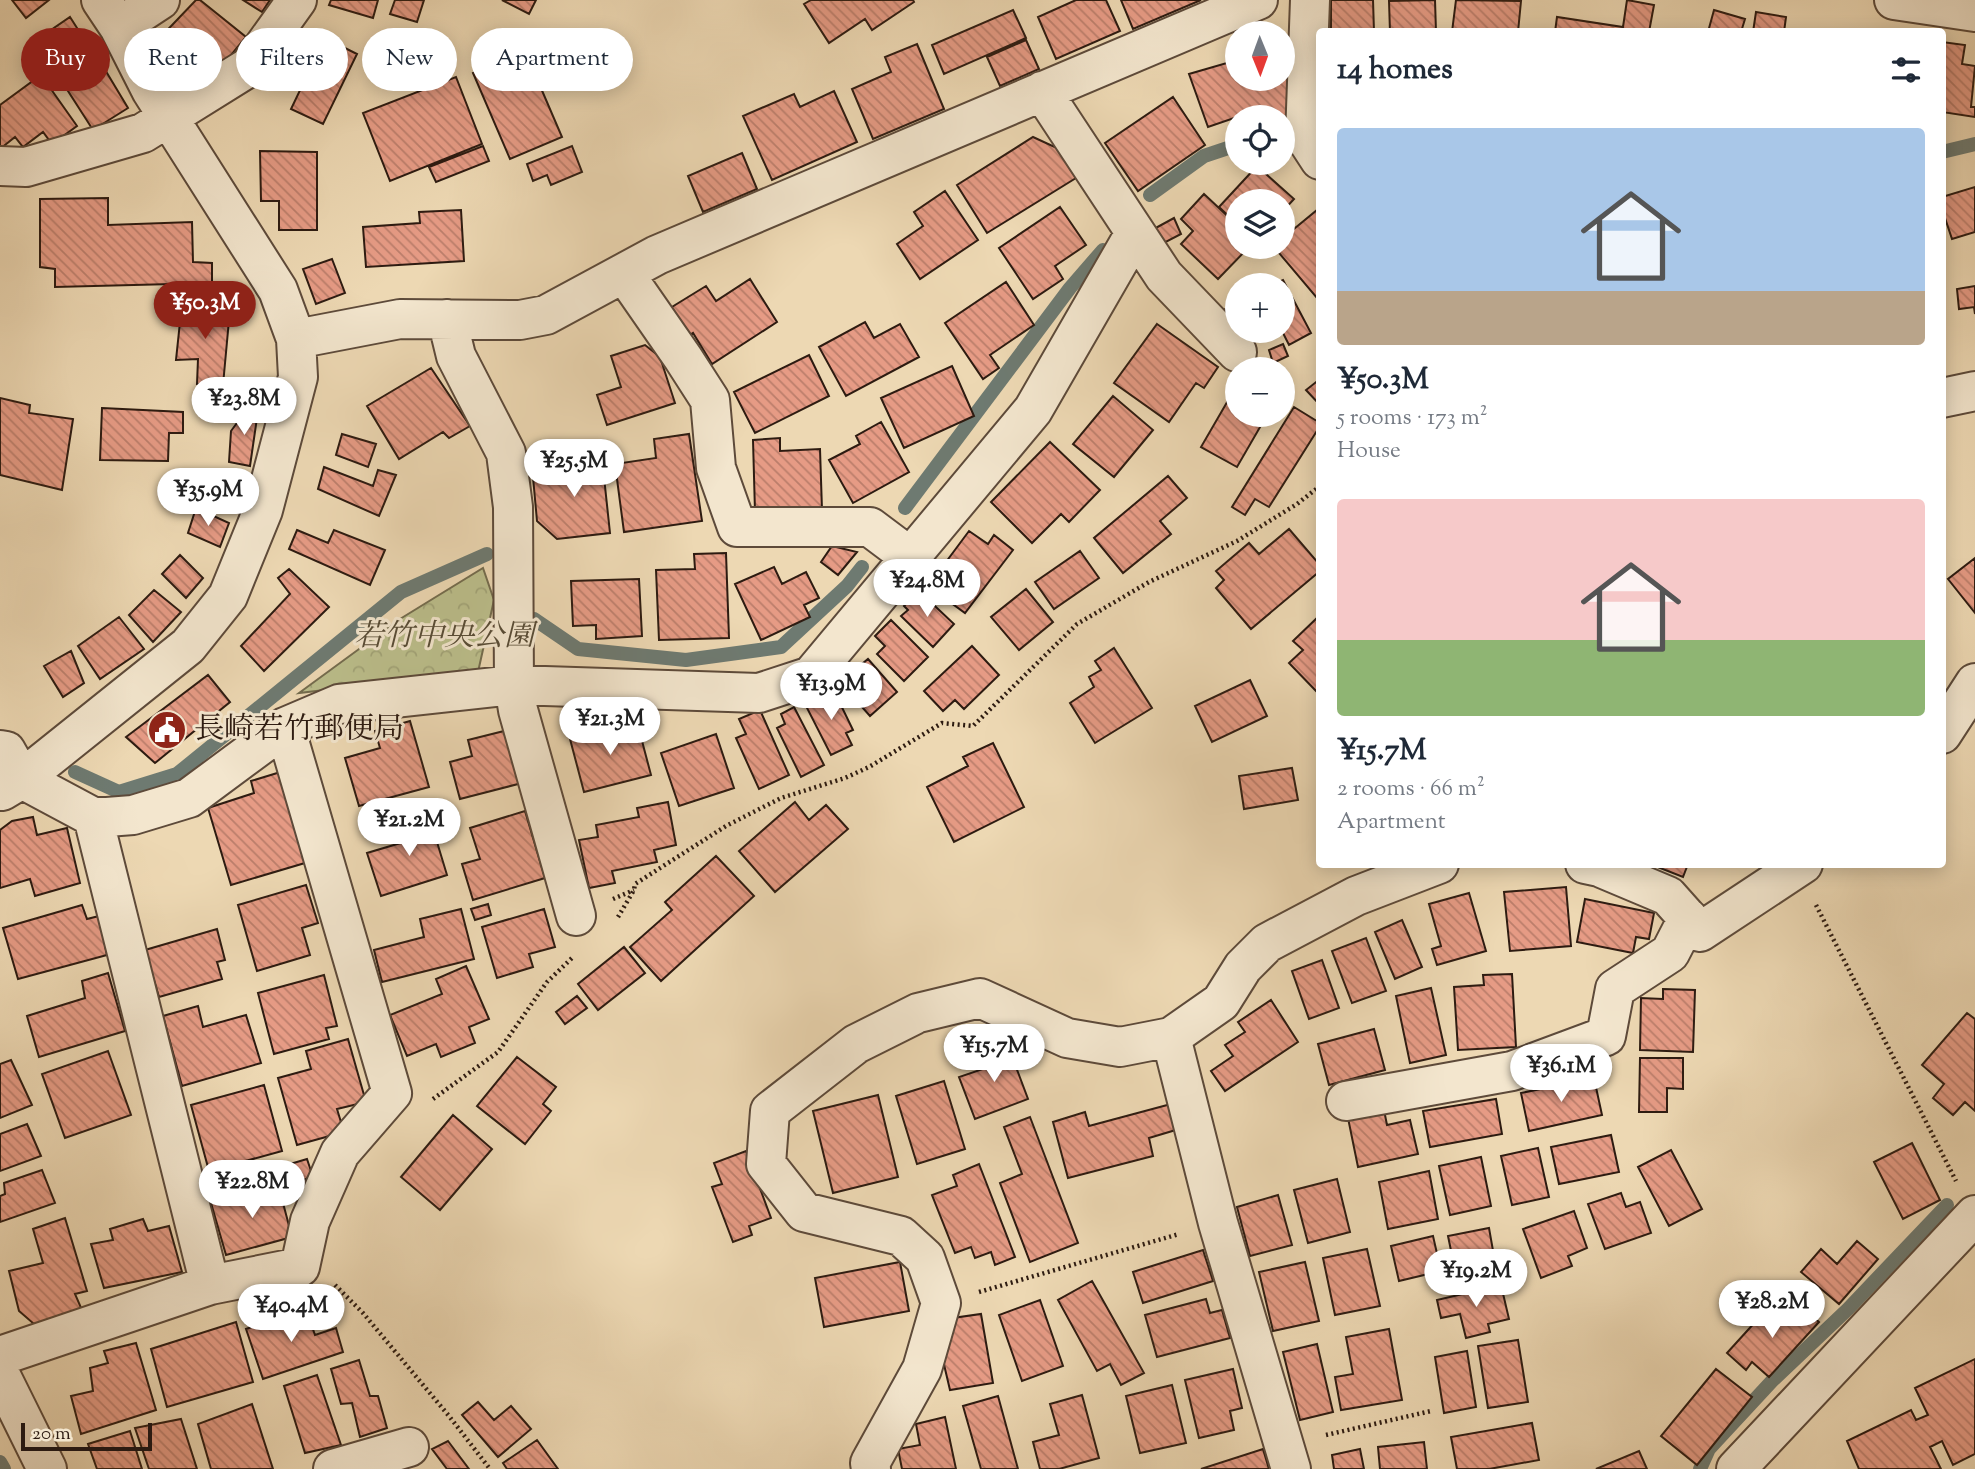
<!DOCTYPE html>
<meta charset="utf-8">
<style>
body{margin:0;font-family:"Sorts Mill Goudy","Noto Serif JP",serif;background:#f2f2f3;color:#1f2937;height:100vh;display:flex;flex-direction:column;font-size:26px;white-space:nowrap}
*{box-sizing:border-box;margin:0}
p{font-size:23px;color:#747a83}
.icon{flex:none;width:38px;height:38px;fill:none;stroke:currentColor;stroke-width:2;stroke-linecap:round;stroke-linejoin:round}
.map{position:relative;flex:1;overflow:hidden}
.panel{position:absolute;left:1316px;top:28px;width:630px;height:840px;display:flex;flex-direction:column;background:#fff;border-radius:7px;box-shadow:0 4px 18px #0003}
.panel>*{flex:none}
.guide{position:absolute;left:21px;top:28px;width:665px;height:63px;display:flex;gap:14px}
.needle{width:46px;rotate:179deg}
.controls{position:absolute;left:1225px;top:21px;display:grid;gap:14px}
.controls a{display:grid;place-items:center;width:70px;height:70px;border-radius:50%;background:#fff;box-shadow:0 4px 18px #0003;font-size:35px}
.scale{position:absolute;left:21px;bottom:18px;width:131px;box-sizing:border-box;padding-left:7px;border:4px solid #2d1b11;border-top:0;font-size:19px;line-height:24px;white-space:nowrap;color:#2d1b11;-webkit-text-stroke:5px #f3e6ce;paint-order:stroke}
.price{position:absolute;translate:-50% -60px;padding:0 16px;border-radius:24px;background:#fff;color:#222;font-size:23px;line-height:46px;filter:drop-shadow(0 2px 4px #0008)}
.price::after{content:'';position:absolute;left:50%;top:42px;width:21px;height:16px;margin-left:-10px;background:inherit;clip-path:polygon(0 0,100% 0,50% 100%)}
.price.current{background:#8f2418;color:#fff}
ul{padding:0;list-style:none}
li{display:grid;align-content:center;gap:14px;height:371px;padding:0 21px}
li span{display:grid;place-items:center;height:217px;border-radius:7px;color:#555}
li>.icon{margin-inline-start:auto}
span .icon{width:126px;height:126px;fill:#fffc;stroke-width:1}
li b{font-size:30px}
h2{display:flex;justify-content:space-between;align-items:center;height:84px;padding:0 21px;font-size:30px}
.pill{padding:0 24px;border-radius:32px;background:#fff;box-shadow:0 4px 18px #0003;font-size:24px;line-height:63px}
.pill.current{background:#8f2418;color:#fff}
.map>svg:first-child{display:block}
.park{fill:url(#park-crowns);stroke:#746c4e;stroke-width:2}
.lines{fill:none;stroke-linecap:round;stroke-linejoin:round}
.stream{stroke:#6e7a71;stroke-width:14}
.building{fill:url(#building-back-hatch);stroke:#2d1b11;stroke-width:2}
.minor-casing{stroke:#5d4a3a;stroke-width:42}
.path{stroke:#2d1b11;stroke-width:4.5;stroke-dasharray:2 3.5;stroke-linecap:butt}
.minor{stroke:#f3e6ce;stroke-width:38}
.labels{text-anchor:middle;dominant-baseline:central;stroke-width:6;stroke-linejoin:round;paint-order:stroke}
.park-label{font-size:30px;font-style:italic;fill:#584c36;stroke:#f3e6ce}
.poi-label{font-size:30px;fill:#2d1b11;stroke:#f3e6ce;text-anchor:start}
</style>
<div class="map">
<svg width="1975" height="1469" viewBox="0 0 1975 1469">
<defs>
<pattern id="park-crowns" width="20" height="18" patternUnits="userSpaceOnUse" patternTransform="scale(1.75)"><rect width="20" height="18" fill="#bbbe8b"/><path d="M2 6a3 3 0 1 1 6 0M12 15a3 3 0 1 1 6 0" fill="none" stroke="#a1a377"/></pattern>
<pattern id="building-back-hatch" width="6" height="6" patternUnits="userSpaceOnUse" patternTransform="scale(1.75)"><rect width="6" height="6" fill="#e69b85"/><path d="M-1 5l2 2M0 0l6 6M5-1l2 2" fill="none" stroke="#bb7e6b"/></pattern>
</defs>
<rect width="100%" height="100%" fill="#edd8b3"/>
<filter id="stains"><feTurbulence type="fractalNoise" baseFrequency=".00286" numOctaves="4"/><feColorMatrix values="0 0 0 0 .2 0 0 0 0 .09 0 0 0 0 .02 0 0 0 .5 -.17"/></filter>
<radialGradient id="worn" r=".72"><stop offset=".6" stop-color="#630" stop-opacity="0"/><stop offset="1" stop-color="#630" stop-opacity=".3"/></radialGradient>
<path class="park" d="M483 568 494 600 478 672 299 693 400 619Z"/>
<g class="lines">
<path class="stream" d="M1942 152 1975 144
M1150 195 1204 156 1237 145
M905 508 1070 288 1103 250
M534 619 578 649 686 660 781 647 847 586 862 567
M75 772 119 792 177 774 401 592 487 554
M0 1462 4 1469
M1700 1469 1709 1449 1772 1381 1848 1309 1947 1205"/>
</g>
<path class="building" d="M12 0H49L26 18Z
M196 0H200L246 37 213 77 195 62 175 75 155 43Z
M243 0H270L262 12Z
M331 0H378L373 18 329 5Z
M395 0H424L417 22 390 14Z
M502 0H536L529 14Z
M811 0H913L914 2 872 30 865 19 829 43 804 4Z
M1076 0H1106L1120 31 1056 59 1038 17Z
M1121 0H1201L1133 29Z
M1331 0H1373L1374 32H1331Z
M1435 0 1436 32H1390L1389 1Z
M1456 0 1521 1 1518 32H1452Z
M1627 0 1654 5 1649 32H1555L1557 17 1623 27Z
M1013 10 1026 38 944 74 932 45Z
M1714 10 1745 19 1741 32H1708Z
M1756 12 1786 17 1784 32H1753Z
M70 17 93 53 56 79 32 43Z
M1283 35 1293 67 1286 119 1237 117 1208 127 1189 74 1237 60V79H1283Z
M325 38 357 54 323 124 291 109Z
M1026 40 1039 69 1000 86 987 57Z
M1942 42 1965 45 1962 64 1975 66 1971 107H1975V117L1942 112Z
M917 44 944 109 873 139 852 89 891 72 885 57Z
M525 51 562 137 510 159 473 73Z
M104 68 128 108 93 130 68 91Z
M41 75 77 126 52 144 43 132 23 147 15 137 0 149V105Z
M456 77 482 144 390 181 363 113Z
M834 91 857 142 772 180 743 116 794 94 800 107Z
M1173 97 1205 145 1138 191 1105 143Z
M1033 137 1057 148 1076 178 987 233 957 185Z
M483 146 489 161 436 182 429 167Z
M572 146 582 172 551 185 547 175 533 181 527 164Z
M260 151 317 152V230H279V201H261Z
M742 153 757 189 703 212 688 176Z
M1257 166 1294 199 1283 211V201H1237V224L1219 207Z
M1975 187V232L1952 239 1942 209V197Z
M945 191 978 240 920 279 897 244 923 226 914 212Z
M1204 194 1237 225V247H1249L1218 279 1181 244 1193 231 1181 219Z
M108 198V225L192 222 193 262 212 263V283L55 287V269L40 267V199Z
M1060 207 1086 245 1055 266 1063 279 1033 299 999 248Z
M461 210 464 261 366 267 363 227 420 223 419 212Z
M1317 210 1320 214V296L1317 298 1274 247H1283V238Z
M1174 218 1181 234 1160 245 1152 230Z
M332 259 345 293 316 304 303 269Z
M750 279 777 322 712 364 693 333 685 338 667 310 706 286 716 301Z
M1283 280 1311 333 1289 345 1282 331 1283 285H1272Z
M1006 282 1034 325 990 355 999 368 983 379 945 323Z
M1975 286V314L1974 307 1959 309 1957 289Z
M182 303 230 309 223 385 197 384 198 359 176 360Z
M1237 303V331H1269L1236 348 1218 313Z
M865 322 874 338 900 324 919 357 846 396 819 347Z
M1157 324 1218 367 1204 388 1196 383 1169 422 1114 383Z
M1283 344 1288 356 1273 363 1269 350Z
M645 345 660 357 675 403 607 425 597 395 621 387 611 356Z
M809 355 829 396 755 433 734 392Z
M952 366 974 416 904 448 881 398Z
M431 368 470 426 449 438 443 432 399 459 367 406Z
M1320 379V405L1306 390Z
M1237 385V415H1267L1237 467 1201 447Z
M1113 396 1153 430 1114 477 1073 444Z
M0 398 30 405 29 413 73 419 62 490 0 475Z
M251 404H259L250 466 229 462 231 431Z
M1294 407 1320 423V426L1269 507 1255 499 1245 515 1232 507Z
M102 408 183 412V433H169L168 461 100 460Z
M881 422 909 472 853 503 829 460 860 444 856 436Z
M342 434 376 444 368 467 336 455Z
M689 434 702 521 624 532 615 464 656 458 654 439Z
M780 438V451L820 449 822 510 755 512 753 440Z
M1050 442 1100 490 1069 522 1061 514 1032 543 991 502Z
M601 449 610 533 557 539 537 521 533 477 578 472 576 451Z
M324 467 373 486 378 470 396 475 379 516 318 489Z
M222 471 241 478 234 503 212 496Z
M1168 476 1187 498 1160 521 1171 534 1123 573 1094 538Z
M196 508 229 523 220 547 188 533Z
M1289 529 1320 565V571L1251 629 1216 588 1224 580 1216 571 1249 543 1259 554Z
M297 530 328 543 334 530 385 550 370 585 289 549Z
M969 531 988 544 994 535 1013 550 965 613 939 594 957 570 946 562Z
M832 546 857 552 838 575 821 562Z
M1080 551 1099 578 1054 609 1035 582Z
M726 553 729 638 659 640 656 570 695 569 694 554Z
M180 555 203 578 186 598 162 574Z
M1975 558V613L1948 579Z
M774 567 782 584 806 572 819 598 804 605 810 617 761 640 735 584Z
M289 569 329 607 264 671 241 646 290 594 278 578Z
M639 579 642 636 596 639V625L573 626 571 581Z
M1026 589 1053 622 1019 650 991 617Z
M154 590 181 612 153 642 129 615Z
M919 591 954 624 933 647 901 616 908 610 904 606Z
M119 617 144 649 100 679 78 646Z
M1318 617 1320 619 1318 693 1289 663 1303 650 1293 641Z
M891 620 928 657 904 681 877 654 885 646 875 636Z
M972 646 999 675 964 709 955 700 943 711 924 691Z
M1114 648 1152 708 1095 743 1070 703 1094 687 1089 677 1101 670 1095 661Z
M71 651 84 683 63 697 44 666Z
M868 659 897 692 870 716 848 691 856 684 849 675Z
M208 675 230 702 155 763 126 737Z
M1250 680 1267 716 1212 742 1195 706Z
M834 691 853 730 846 733 852 745 831 755 806 706Z
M794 707 824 765 801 777 777 728 785 724 781 714Z
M760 710 789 775 759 789 736 738 746 734 739 719Z
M410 721 429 787 359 806 345 758 380 748 375 731Z
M637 722 651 775 584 792 570 739Z
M508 730 522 783 460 799 450 762 472 756 468 740Z
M716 734 734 788 679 806 661 753Z
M993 743 1024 807 954 842 927 787 968 766 963 757Z
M1292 768 1298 800 1244 809 1239 776Z
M287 770 315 860 231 885 208 808 254 793 251 781Z
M668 802 676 845 654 850 657 862 612 871 615 883 589 888 579 840 598 837 596 825 639 817 637 808Z
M795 802 809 820 826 805 848 829 775 892 739 851Z
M427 809 447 875 381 896 367 853 414 839 407 815Z
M525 811 545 878 473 900 462 864 480 859 470 828Z
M33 817 37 835 67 828 80 883 35 896 30 879 0 888V830L12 821Z
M716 856 754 896 661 981 630 947 672 910 665 902Z
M1650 864H1688L1683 877Z
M306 885 318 923 302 928 310 955 257 971 238 905Z
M1566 887 1571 946 1510 951 1504 892Z
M1469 893 1486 951 1437 965 1432 949 1441 946 1429 904Z
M1585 899 1654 913 1649 939 1636 937 1633 953 1577 942Z
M488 904 491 915 475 920 471 909Z
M82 905 87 919 99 916 107 955 18 979 3 928Z
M461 909 474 959 382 982 374 950 424 937 420 919Z
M544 909 555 947 529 954 533 967 497 978 482 927Z
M1402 920 1422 967 1395 979 1375 932Z
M217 929 225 960 217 962 222 979 159 997 145 950Z
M1366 938 1386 991 1352 1003 1332 951Z
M624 947 645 973 598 1010 578 984Z
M1322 960 1339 1008 1309 1019 1292 971Z
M466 966 489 1019 469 1027 475 1043 441 1057 436 1044 407 1056 390 1015 442 994 436 979Z
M108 973 125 1031 39 1057 27 1016 85 998 82 981Z
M1512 974 1516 1047 1458 1050 1454 987 1484 985 1483 975Z
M324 975 337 1026 326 1028 329 1039 274 1054 258 993Z
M1431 988 1446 1055 1410 1063 1396 996Z
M1663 989 1695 990 1693 1052 1640 1050 1641 998 1663 999Z
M577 996 587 1008 565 1024 556 1012Z
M1271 1000 1298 1042 1225 1091 1211 1071 1233 1056 1225 1045 1245 1032 1238 1022Z
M198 1006 203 1027 246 1015 261 1063 182 1086 163 1016Z
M1967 1013 1975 1019V1111L1965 1102 1953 1115 1933 1098 1944 1084 1922 1065Z
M1374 1029 1385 1070 1329 1085 1318 1044Z
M348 1039 366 1102 337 1109 344 1132 297 1145 278 1078 311 1069 306 1051Z
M1007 1043 1028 1099 975 1119 959 1077 989 1067 983 1051Z
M108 1051 131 1115 65 1138 42 1074Z
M517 1057 556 1087 543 1104 551 1111 525 1144 477 1106Z
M1640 1058H1683V1089L1667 1088V1112H1639Z
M11 1060 32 1105 0 1118V1064Z
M1594 1078 1602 1115 1529 1131 1521 1093Z
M944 1081 965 1149 917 1164 896 1096Z
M264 1085 282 1151 209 1171 191 1105Z
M878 1095 898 1177 833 1193 813 1111Z
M1496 1099 1502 1134 1430 1147 1423 1111Z
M1171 1104 1179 1129 1149 1138 1153 1156 1068 1178 1053 1122 1085 1112 1089 1126Z
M1384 1110 1387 1125 1410 1120 1418 1154 1358 1167 1348 1118Z
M453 1115 492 1149 440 1210 401 1177Z
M1030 1117 1078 1243 1030 1262 1000 1183 1022 1174 1004 1127Z
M27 1124 41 1156 0 1171V1134Z
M1611 1135 1619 1172 1559 1184 1551 1147Z
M1912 1143 1940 1200 1903 1219 1874 1162Z
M1538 1148 1549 1197 1512 1205 1501 1156Z
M1671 1150 1702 1209 1669 1226 1638 1167Z
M746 1151 771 1218 749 1226 752 1235 733 1242 712 1187 722 1184 714 1163Z
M1481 1157 1491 1206 1450 1215 1439 1166Z
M307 1159 313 1177 285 1185 280 1167Z
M979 1164 1015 1257 995 1265 991 1252 975 1258 971 1247 955 1253 932 1195 957 1186 953 1175Z
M42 1170 55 1203 0 1222V1196L5 1194 4 1183Z
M1429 1171 1438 1219 1388 1229 1379 1182Z
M1337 1179 1350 1232 1308 1243 1294 1190Z
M278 1184 292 1237 226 1255 211 1203Z
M1621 1193 1626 1207 1640 1202 1651 1233 1605 1249 1588 1204Z
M1278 1195 1292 1245 1250 1256 1237 1207Z
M1574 1211 1587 1248 1568 1256 1572 1266 1541 1278 1523 1229Z
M65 1218 87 1291 75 1294 82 1310 34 1324 19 1311 9 1271 43 1263 33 1229Z
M143 1219 148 1231 169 1226 182 1272 104 1288 91 1244 113 1240 110 1229Z
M1489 1228 1495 1262 1455 1270 1448 1236Z
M1433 1236 1441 1271 1399 1281 1391 1246Z
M1857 1241 1878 1259 1839 1304 1801 1272 1821 1249 1837 1264Z
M1367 1249 1380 1306 1335 1315 1323 1258Z
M1203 1250 1213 1281 1143 1303 1133 1272Z
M900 1262 909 1311 824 1327 815 1278Z
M1305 1262 1319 1321 1273 1331 1259 1272Z
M1092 1281 1144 1373 1121 1385 1110 1364 1097 1371 1058 1300Z
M1501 1285 1509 1319 1488 1324 1490 1332 1466 1338 1460 1314 1441 1318 1437 1300Z
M1206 1299 1210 1313 1222 1310 1230 1338 1157 1357 1145 1315Z
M1040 1300 1063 1366 1022 1381 999 1315Z
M1801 1306 1819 1322 1769 1377 1752 1362 1746 1370 1727 1353 1767 1309 1784 1324Z
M306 1309 315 1335 336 1328 343 1352 263 1379 246 1329Z
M981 1314 993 1383 950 1390 942 1356 953 1318Z
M236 1322 253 1382 167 1407 151 1349Z
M1389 1329 1402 1400 1341 1410 1335 1377 1353 1374 1346 1337Z
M1518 1340 1528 1402 1488 1408 1478 1346Z
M136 1343 156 1410 81 1434 71 1396 93 1391 90 1368 108 1363 104 1351Z
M1317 1344 1333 1412 1300 1420 1283 1352Z
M1467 1351 1476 1407 1444 1413 1435 1357Z
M1975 1359V1454L1953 1465 1942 1441 1930 1447 1941 1469H1859L1847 1441 1911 1410 1916 1420 1928 1415 1915 1388Z
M359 1360 370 1396H378L387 1428 360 1437 352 1403 341 1404 331 1369Z
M1233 1369 1242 1408 1230 1411 1234 1430 1199 1438 1185 1380Z
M1716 1369 1752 1397 1697 1465 1661 1436Z
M317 1375 341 1445 305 1453 284 1386Z
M1172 1385 1186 1443 1140 1453 1126 1396Z
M1082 1395 1099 1458 1059 1469H1040L1033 1442 1059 1435 1050 1404Z
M998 1396 1018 1469H981L963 1406Z
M478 1402 494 1420 511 1406 531 1429 498 1457 462 1415Z
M252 1404 273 1469H211L198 1424Z
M945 1417 956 1469H902L898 1449 920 1445 916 1424Z
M181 1419 197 1469H149L135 1428Z
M1532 1423 1539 1460 1489 1469H1457L1451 1437Z
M130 1431 142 1469H97L88 1444Z
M537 1440 558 1469H507L503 1463Z
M448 1441 469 1469H447L432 1449Z
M1424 1442 1427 1469H1380L1378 1447Z
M1263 1449 1269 1469H1201Z
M1360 1449 1364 1469H1334L1332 1455Z
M1639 1451 1647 1469H1596Z"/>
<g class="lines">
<defs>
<path id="minor" d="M1310 0 1305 137 1320 160
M1894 0 1975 12
M119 27 160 0
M1042 91 1164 276 1237 352
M0 166 26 167 143 133 249 67 297 0
M624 273 683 358 710 400 716 468 737 527H870L910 557
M447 319 456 356 506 453 513 507 514 685 518 710 576 916
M296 339 400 319 520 320 546 315 657 255 1258 0
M1942 398 1975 391
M1942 734 1975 683
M0 750 6 751 22 779 93 817H107L133 815 189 798 285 727 339 704 514 685 759 693 811 676 1033 410 1135 233
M2 791 22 779 188 646 228 596 263 510 298 377 296 339 278 290 151 90 119 27 101 0
M93 817 210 1285
M1585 864 1599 867 1668 896 1700 932 1803 864
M1171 1037 1218 1223 1291 1469
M1346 1101 1512 1071 1606 1036 1615 989 1670 953 1688 918
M0 1356 210 1285 300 1267 310 1221 340 1153 392 1093 285 727
M0 1374 47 1469
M333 1469 409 1447
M871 1469 870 1463 922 1369 941 1303 925 1258 901 1236 804 1212 766 1164 770 1111 856 1044 918 1013 980 998 1067 1038 1120 1047 1171 1037 1221 1002 1243 967 1267 943 1356 896 1439 864
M1736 1469 1975 1215"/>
</defs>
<use href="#minor" class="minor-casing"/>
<path class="path" d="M613 899 634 890
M1816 905 1956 1181
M618 917 634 890 635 884 726 826 781 798 845 778 869 767 942 723 973 726 1077 624 1149 582 1237 541 1297 504 1320 486
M433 1099 498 1052 547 982 573 957
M335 1285 363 1313 449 1416 490 1469
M979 1292 1179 1234
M1326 1435 1431 1411"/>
<use href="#minor" class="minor"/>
</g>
<defs>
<symbol id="civic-disc" viewBox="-11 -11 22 22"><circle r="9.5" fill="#8f2418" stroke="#f3e6ce"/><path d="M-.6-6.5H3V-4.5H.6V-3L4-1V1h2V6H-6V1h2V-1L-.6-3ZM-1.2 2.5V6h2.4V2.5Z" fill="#fff"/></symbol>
</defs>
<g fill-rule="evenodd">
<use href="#civic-disc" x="145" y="708" width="44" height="44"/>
</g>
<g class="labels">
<g class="park-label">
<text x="444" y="637">若竹中央公園</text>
</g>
<g class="poi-label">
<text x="194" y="730">長崎若竹郵便局</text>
</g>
</g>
<rect width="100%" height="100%" filter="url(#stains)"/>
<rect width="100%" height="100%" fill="url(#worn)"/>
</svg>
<div class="controls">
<a><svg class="needle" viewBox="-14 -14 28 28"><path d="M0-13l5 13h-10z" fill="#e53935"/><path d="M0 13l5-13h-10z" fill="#747a83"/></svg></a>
<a><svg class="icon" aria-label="locate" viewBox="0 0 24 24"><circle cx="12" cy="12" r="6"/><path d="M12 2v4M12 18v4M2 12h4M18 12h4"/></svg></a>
<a><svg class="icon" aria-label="layers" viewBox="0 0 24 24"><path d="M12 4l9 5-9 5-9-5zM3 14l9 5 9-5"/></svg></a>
<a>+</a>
<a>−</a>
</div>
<div class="scale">20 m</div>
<b class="price current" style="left:205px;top:341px">¥50.3M</b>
<b class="price" style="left:244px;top:437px">¥23.8M</b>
<b class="price" style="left:574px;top:499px">¥25.5M</b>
<b class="price" style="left:208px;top:528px">¥35.9M</b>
<b class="price" style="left:927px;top:619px">¥24.8M</b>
<b class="price" style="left:831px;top:722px">¥13.9M</b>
<b class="price" style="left:610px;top:757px">¥21.3M</b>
<b class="price" style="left:409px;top:858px">¥21.2M</b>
<b class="price" style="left:994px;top:1084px">¥15.7M</b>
<b class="price" style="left:1561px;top:1104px">¥36.1M</b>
<b class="price" style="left:252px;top:1220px">¥22.8M</b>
<b class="price" style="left:1476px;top:1309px">¥19.2M</b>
<b class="price" style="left:1772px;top:1340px">¥28.2M</b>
<b class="price" style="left:291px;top:1344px">¥40.4M</b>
<div class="guide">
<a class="pill current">Buy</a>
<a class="pill">Rent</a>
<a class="pill">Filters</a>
<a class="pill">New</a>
<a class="pill">Apartment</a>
</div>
<section class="panel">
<h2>14 homes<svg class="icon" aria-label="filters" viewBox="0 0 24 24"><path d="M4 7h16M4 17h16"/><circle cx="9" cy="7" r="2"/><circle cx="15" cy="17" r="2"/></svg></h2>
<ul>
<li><span style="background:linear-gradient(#a9c7e8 75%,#b9a48a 0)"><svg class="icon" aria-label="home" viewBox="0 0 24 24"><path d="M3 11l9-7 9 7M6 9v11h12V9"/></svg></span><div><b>¥50.3M</b><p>5 rooms · 173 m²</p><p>House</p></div></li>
<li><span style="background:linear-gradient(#f6c9c9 65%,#8fb573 0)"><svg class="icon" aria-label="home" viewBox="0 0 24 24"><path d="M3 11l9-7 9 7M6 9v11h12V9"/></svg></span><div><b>¥15.7M</b><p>2 rooms · 66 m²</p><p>Apartment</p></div></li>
</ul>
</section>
</div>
